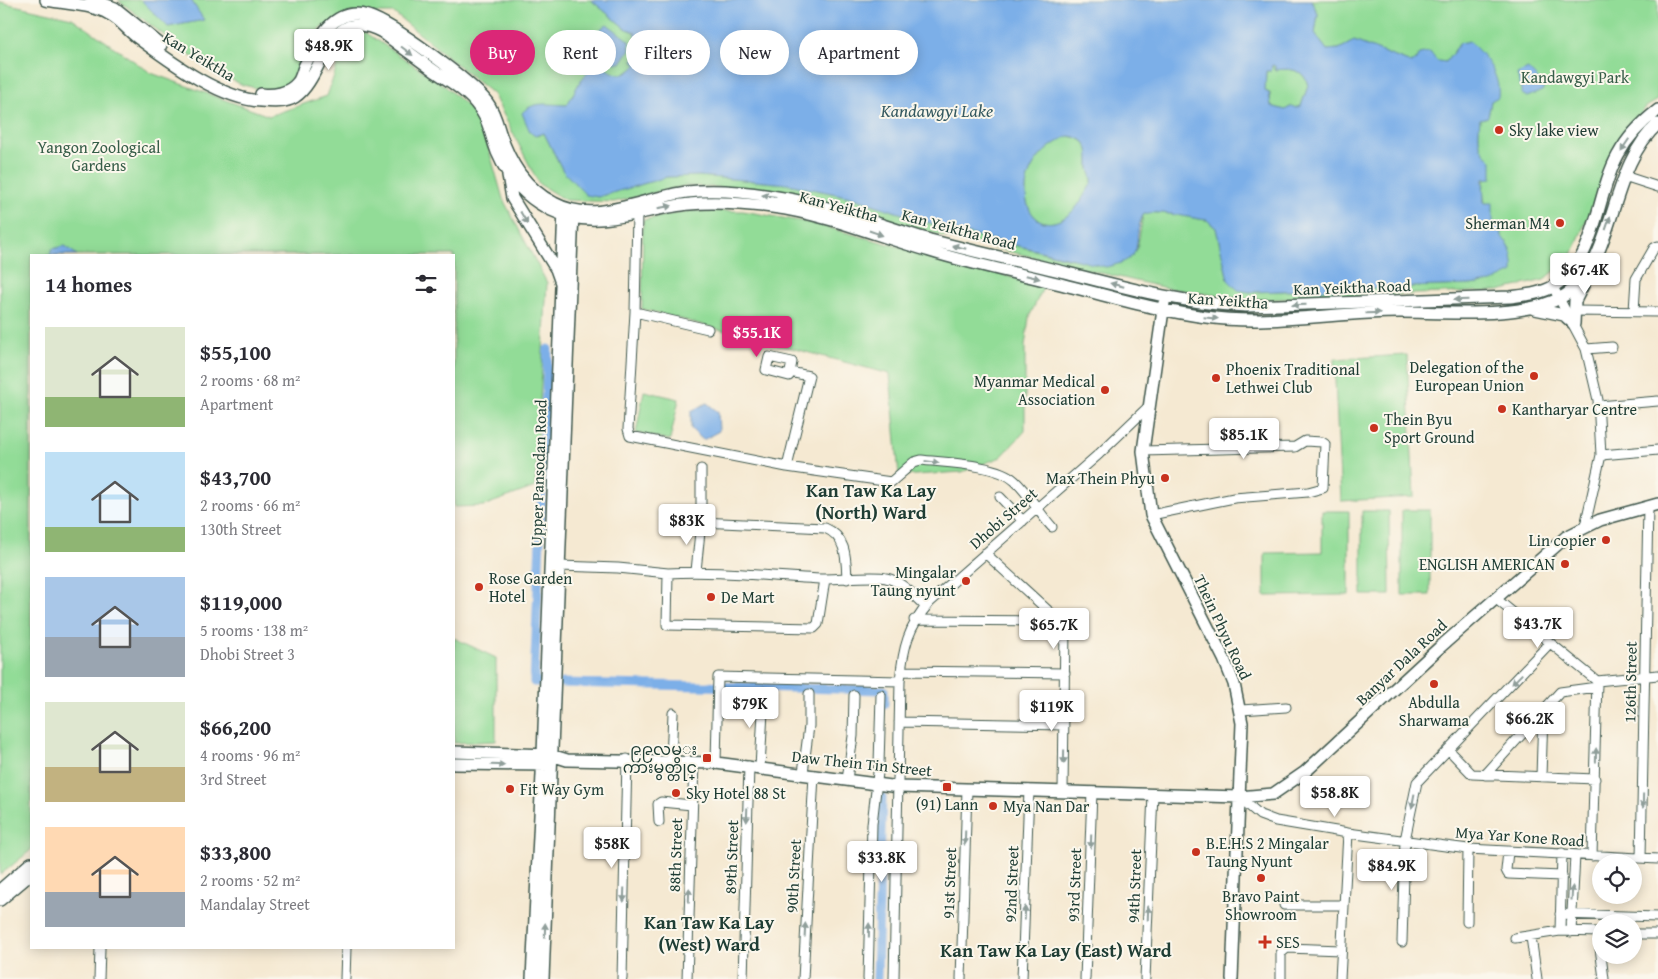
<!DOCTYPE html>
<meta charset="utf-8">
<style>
body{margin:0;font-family:"Gentium Book Plus","Noto Sans Myanmar",serif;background:#f7f7f7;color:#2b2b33;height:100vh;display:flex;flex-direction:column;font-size:19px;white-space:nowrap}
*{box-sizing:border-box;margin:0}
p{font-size:16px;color:#7c7c81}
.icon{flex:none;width:28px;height:28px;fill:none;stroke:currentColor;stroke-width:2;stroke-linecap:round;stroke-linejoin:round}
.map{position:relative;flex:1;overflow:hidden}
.sheet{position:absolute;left:30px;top:254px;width:425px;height:695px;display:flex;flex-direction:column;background:#fff;border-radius:0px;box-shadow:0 2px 12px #0003}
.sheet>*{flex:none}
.banner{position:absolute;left:470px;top:30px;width:475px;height:45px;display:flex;gap:10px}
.buttons{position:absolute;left:1592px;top:854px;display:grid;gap:10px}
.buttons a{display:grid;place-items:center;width:50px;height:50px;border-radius:50%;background:#fff;box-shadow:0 2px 12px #0003;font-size:25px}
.price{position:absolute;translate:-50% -42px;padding:0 11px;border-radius:5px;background:#fff;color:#222;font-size:16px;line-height:32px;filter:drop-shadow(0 1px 2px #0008)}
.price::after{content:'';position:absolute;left:50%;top:30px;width:15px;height:11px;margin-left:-8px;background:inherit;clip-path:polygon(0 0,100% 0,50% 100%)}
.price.selected{background:#db2777;color:#fff}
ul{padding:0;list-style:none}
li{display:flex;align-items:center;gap:15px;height:125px;padding:0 15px}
li span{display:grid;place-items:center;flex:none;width:140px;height:100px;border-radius:0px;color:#555}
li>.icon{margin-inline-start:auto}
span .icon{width:60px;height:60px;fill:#fffc;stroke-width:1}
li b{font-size:21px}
h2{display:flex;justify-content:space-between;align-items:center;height:60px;padding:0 15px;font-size:21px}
.tag{padding:0 18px;border-radius:22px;background:#fff;box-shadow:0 2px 12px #0003;font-size:18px;line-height:45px}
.tag.selected{background:#db2777;color:#fff}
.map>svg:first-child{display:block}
.green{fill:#92dc97;stroke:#588c66}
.water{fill:#7cafe8;stroke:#4e768e;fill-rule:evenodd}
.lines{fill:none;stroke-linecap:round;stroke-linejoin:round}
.canal{stroke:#7cafe8;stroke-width:9}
.minor-casing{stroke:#3f574c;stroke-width:11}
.major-casing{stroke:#3f574c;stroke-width:14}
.minor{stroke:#fff;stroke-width:9}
.major{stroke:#fff;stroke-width:11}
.oneway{fill:#8f9e9a}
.poi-dot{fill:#c8321e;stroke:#fbf7ec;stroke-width:2}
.labels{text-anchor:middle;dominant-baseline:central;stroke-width:4;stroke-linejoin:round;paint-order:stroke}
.street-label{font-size:16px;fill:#1f3d34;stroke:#fbf7ec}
.park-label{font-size:16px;fill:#365d48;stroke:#fbf7ec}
.poi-label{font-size:16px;fill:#1f3d34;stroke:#fbf7ec;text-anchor:start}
.water-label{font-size:18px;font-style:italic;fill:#365a61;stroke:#fbf7ec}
.quarter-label{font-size:19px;font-weight:bold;fill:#1f3d34;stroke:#fbf7ec}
</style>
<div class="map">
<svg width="1658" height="979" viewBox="0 0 1658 979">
<rect width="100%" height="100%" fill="#fbf7ec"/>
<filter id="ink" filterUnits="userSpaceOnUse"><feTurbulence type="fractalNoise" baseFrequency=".02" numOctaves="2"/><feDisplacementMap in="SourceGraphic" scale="10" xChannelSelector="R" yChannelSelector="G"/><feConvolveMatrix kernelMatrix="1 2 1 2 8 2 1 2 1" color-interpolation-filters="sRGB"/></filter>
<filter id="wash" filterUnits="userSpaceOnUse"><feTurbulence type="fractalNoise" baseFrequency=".0096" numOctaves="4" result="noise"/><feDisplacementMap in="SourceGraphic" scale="20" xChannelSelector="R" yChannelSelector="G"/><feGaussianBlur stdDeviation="1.12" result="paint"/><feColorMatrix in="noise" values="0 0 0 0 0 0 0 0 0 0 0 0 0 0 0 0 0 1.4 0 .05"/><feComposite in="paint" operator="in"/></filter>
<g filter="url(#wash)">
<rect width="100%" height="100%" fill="#f5e9d2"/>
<path class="green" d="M118 0H141L168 27 203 20 191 0H591L625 28 635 32 637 41 642 49 633 60 636 65C625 78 612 75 599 66L581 80 567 105H557L538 136 544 133 563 171 586 194 598 197 667 177 699 176 788 184 851 197 945 228 1070 259 1137 249 1143 215C1152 208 1194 219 1207 220L1216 228 1228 280 1250 292 1470 285 1492 282 1513 265 1507 242 1502 237 1501 225 1493 224C1482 200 1479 186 1492 162 1477 148 1478 139 1480 119L1488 117 1491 101 1460 43 1446 62 1437 61 1427 53 1419 54 1416 60 1411 63 1354 41 1339 49 1327 50 1315 34 1318 14 1311 0H1658V100L1646 107 1616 149 1571 257 1544 280 1498 291 1250 300 1166 288 942 236 818 201 733 188 684 186 614 202 565 200 539 184 493 94 394 13H349L319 29 300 68 286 85 272 89H260L243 85 208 69Z
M0 2 72 18 151 73 269 116 327 96 346 39 365 32 445 86 480 118 503 199 547 283 535 487 483 506 454 507V255H31V850L0 875Z
M1273 65 1275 66V70C1290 68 1305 69 1308 86L1301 106 1295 108 1292 106 1285 110 1271 106 1270 93 1265 91 1266 71H1270Z
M1069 136C1090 140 1089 150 1089 167 1089 173 1093 176 1092 183 1087 190 1079 206 1073 211 1027 254 997 166 1069 136Z
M688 211H743L811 223 1044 286 1029 317 1025 346V431L1001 457 962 472 899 476 890 374 642 309 643 220Z
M1407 355 1414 497 1341 501 1334 359Z
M644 391 679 399 670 440 636 433Z
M1402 510H1430V595H1402Z
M1322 511H1349V595L1265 596V553L1322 552Z
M1362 511H1389L1390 595H1362Z
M454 638 496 658V741L454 743Z"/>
<path class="water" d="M141 0H191L204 20 168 27Z
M591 0H1311L1318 14 1315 34 1327 50 1339 49 1354 41 1411 63 1416 60 1419 54 1430 52 1437 61 1446 62 1460 43 1469 41C1485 56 1501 75 1498 97L1491 101 1488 117 1480 119C1478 139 1477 148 1492 161V178L1483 179 1484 203H1493V224L1501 225 1502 237C1511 245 1514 259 1513 272L1492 282 1470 285 1250 292 1238 290 1228 280 1216 228 1207 220C1194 219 1152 208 1143 215 1130 243 1150 258 1106 267L945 228 851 197 788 184 699 176 667 177 598 197 586 195 563 171 544 133 535 136 530 132 522 113C533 100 552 105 567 105L581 80 594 66C611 65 618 86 636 65L633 60 642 49 637 41 635 32 625 28ZM1272 65 1275 66V70C1290 68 1305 69 1308 86L1301 106 1296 108 1292 106 1285 110 1271 106 1269 93 1265 91 1266 71H1271ZM1069 136C1090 139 1089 150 1089 167 1089 173 1093 176 1092 183 1087 190 1079 206 1073 211 1027 254 997 166 1069 136Z
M607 24 629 41 630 49 621 63H615L598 50 600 44 609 37 606 31 600 34 598 31Z
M1528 69 1545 86 1542 91 1527 97 1522 94 1517 74Z
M65 246 77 255H50L52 249Z
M707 403 718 412 719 431 703 440 691 429V411Z"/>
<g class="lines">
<path class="canal" d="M539 682H534L548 349
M562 683 884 690V704
M877 979 882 797"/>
</g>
</g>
<g filter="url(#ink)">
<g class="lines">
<defs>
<path id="minor" d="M1624 176 1658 187
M637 213 635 312 628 429 630 436 787 467 891 482 914 462 921 460C946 463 997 464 1015 481 1029 494 1039 513 1052 527
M1553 287 1586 349 1598 400 1601 455 1585 526
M1574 311 1658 312
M1634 311 1636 279 1654 248 1658 246
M635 312 708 329
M1586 349 1612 347
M1599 406 1658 401
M1143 451 1295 447 1305 441 1322 442 1325 444 1323 488 1308 492 1234 498 1151 515
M1601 455 1658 450
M787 467 809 376 790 372 789 376 766 370 769 357 792 362 790 372
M1000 497 1023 521
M701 522 825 528C847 537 846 559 847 579
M985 553 1065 626 1063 792
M559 566 618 568 668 573
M696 571 701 522V469
M825 579 818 624 814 628 667 625 668 573C718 570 773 577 825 579 840 579 874 575 886 578 902 581 914 596 926 607
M1495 598 1597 681
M914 620 1063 621
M901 671 1065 673
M1597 681 1658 675
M1241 710 1286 707
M899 722 1064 725
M1449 750 1472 774 1595 779
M671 760 673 713
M716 763 718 677 900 681
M760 768 764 692
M803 773 809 726V694
M1485 775 1560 692 1597 687
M1541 777 1543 713
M847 780 853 736 854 695
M1239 797 1260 815 1276 821 1348 833 1468 849 1658 859
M659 822 658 804 661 802 692 805
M1508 852 1506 870 1508 874 1562 876
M1592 856 1597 681
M1641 858 1648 507
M1284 905H1344
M1560 914 1658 917
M1467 922 1468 849
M1560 931 1562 853
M1571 932 1575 855
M1598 932 1604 979
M1634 934H1658
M1531 937 1537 979
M1515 938 1560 931 1601 932
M1402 942 1405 840 1417 782 1550 643
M99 979 100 948
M345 979 346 948
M622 979 627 759
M687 979 694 762
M743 979 749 766
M803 979 814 775
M868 979 872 824 879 764 881 695
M894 979 900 681C903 648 908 627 930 602L1099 454 1148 407
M961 979 967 789
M1022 979 1029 790
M1085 979 1092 792
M1145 979 1153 794
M1281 979V953L1287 948 1341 950
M1340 979 1348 833"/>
<path id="major" d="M46 0C64 3 94 5 109 14 120 19 128 31 138 38 171 62 220 99 261 101 272 102 286 103 295 97 326 76 325 2 382 32 400 46 418 59 436 72 448 80 462 88 472 99 490 119 488 128 497 152 508 178 526 198 551 210 596 232 644 208 690 204 717 201 746 204 772 207 827 214 877 236 930 251 975 265 1022 274 1068 286 1113 297 1159 311 1206 317 1270 326 1335 312 1400 312 1445 312 1523 319 1562 297 1617 266 1607 168 1658 124
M92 0 115 8 161 45
M261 94C273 96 289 93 297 83 301 79 302 72 304 67 316 42 333 5 368 16 393 24 471 81 487 102 494 111 497 123 500 133 510 163 525 188 554 203 596 226 644 197 687 192 716 189 748 192 777 197 830 205 879 225 930 240 976 252 1022 262 1068 273 1127 288 1185 304 1246 306L1510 297C1525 295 1541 294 1554 286 1598 260 1595 196 1618 155 1628 136 1641 123 1658 110
M508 175 512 198 556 269 561 283
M1164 303 1143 451 1151 515 1224 659 1234 684 1242 723 1232 979
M1535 309 1564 315 1574 324
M1574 324 1575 301 1584 283
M454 752 551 755 567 760 716 763 899 787 1239 797 1273 794 1305 772 1439 648 1566 537 1600 520 1658 504
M454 764 549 765
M0 890 31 863
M0 900 31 874
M532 979 543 754 564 209
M543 979 573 211"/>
</defs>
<use href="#minor" class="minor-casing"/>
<use href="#major" class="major-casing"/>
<use href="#minor" class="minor"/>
<use href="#major" class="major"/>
</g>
<defs><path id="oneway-solid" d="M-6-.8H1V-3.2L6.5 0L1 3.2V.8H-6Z" transform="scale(1.25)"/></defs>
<g class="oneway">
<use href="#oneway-solid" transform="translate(407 51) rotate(37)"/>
<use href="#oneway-solid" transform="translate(1625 145) rotate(124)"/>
<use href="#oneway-solid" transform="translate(769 196) rotate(-173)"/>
<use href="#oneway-solid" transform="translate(665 207) rotate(-10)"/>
<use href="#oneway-solid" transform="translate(524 218) rotate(60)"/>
<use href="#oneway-solid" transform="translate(1608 223) rotate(-71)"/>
<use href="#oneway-solid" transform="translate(876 233) rotate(19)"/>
<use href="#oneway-solid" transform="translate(959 247) rotate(-166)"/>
<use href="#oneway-solid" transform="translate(1033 277) rotate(14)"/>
<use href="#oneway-solid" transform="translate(1117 285) rotate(-166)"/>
<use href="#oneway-solid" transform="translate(1461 300) rotate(178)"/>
<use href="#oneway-solid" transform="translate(1299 305) rotate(178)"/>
<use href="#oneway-solid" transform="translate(1373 313) rotate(-2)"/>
<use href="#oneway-solid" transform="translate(1211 318) rotate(6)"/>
<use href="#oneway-solid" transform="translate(932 462) rotate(7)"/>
<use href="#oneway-solid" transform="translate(1517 679) rotate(134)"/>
<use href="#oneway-solid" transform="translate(1596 755) rotate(-89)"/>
<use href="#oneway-solid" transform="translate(1064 757) rotate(91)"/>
<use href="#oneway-solid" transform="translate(498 765) rotate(1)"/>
<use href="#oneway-solid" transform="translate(1413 801) rotate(101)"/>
<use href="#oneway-solid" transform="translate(1643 801) rotate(91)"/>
<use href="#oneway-solid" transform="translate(747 815) rotate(92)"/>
<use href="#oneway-solid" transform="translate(965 838) rotate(92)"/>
<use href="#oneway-solid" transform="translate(1091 841) rotate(92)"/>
<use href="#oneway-solid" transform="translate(1572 893) rotate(-86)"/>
<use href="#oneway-solid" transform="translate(624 895) rotate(92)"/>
<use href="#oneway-solid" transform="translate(689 895) rotate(-88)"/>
<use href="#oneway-solid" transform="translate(1025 913) rotate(-88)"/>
<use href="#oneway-solid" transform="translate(1148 913) rotate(-88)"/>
<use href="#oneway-solid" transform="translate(545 930) rotate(-88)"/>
<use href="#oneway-solid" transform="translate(805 930) rotate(-87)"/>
<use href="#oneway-solid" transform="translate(869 930) rotate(-89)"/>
</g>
</g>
<g class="poi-dot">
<circle cx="1499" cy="130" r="5"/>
<circle cx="1560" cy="223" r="5"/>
<circle cx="1534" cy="376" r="5"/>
<circle cx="1216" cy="378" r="5"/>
<circle cx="1105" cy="390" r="5"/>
<circle cx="1502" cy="409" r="5"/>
<circle cx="1374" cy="428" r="5"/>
<circle cx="1165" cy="478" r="5"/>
<circle cx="1606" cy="540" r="5"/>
<circle cx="1565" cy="564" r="5"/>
<circle cx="966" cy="581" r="5"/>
<circle cx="479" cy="587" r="5"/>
<circle cx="711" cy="597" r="5"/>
<circle cx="1434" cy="684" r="5"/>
<rect x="702" y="753" width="10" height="10" rx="2.5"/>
<rect x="942" y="782" width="10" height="10" rx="2.5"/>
<circle cx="510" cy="789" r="5"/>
<circle cx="676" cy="793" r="5"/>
<circle cx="993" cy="806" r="5"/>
<circle cx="1196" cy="852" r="5"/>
<circle cx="1261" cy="878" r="5"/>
<path d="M1262.5 934.5h5v5h5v5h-5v5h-5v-5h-5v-5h5z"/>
</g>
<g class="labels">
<g class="street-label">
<text transform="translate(199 56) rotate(31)">Kan Yeiktha</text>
<text transform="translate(839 206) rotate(15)">Kan Yeiktha</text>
<text transform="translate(959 229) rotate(15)">Kan Yeiktha Road</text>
<text transform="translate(1352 287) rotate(-2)">Kan Yeiktha Road</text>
<text transform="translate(1228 300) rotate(4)">Kan Yeiktha</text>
<text transform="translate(538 473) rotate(-88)">Upper Pansodan Road</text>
<text transform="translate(1003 518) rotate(-41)">Dhobi Street</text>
<text transform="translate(1223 627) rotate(65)">Thein Phyu Road</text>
<text transform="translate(1401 662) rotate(-43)">Banyar Dala Road</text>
<text transform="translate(1630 682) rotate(-89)">126th Street</text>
<text transform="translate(862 763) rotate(6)">Daw Thein Tin Street</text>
<text transform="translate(1520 836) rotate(4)">Mya Yar Kone Road</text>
<text transform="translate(675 855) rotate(-88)">88th Street</text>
<text transform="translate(731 857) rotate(-88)">89th Street</text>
<text transform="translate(793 876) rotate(-87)">90th Street</text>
<text transform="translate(949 883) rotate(-88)">91st Street</text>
<text transform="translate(1011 884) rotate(-88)">92nd Street</text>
<text transform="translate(1074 885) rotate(-88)">93rd Street</text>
<text transform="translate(1134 886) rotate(-88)">94th Street</text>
</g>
<g class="park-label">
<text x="1575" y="77">Kandawgyi Park</text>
<text x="99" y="147">Yangon Zoological<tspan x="99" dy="18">Gardens</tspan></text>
</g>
<g class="poi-label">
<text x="1509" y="130">Sky lake view</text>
<text x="1550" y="223" text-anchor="end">Sherman M4</text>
<text x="1524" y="367" text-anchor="end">Delegation of the<tspan x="1524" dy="18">European Union</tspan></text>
<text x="1226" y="369">Phoenix Traditional<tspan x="1226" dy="18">Lethwei Club</tspan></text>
<text x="1095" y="381" text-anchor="end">Myanmar Medical<tspan x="1095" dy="18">Association</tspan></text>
<text x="1512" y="409">Kantharyar Centre</text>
<text x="1384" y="419">Thein Byu<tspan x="1384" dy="18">Sport Ground</tspan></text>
<text x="1155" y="478" text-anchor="end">Max Thein Phyu</text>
<text x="1596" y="540" text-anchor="end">Lin copier</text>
<text x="1555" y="564" text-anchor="end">ENGLISH AMERICAN</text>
<text x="956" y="572" text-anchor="end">Mingalar<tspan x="956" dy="18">Taung nyunt</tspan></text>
<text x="489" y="578">Rose Garden<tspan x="489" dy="18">Hotel</tspan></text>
<text x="721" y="597">De Mart</text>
<text x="1434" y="702" text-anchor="middle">Abdulla<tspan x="1434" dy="18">Sharwama</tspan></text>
<text x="697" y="749" text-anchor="end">၉၉လမ္း<tspan x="697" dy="18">ကားမွတ္တိုင္</tspan></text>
<text x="520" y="789">Fit Way Gym</text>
<text x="686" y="793">Sky Hotel 88 St</text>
<text x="947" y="804" text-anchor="middle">(91) Lann</text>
<text x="1003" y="806">Mya Nan Dar</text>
<text x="1206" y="843">B.E.H.S 2 Mingalar<tspan x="1206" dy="18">Taung Nyunt</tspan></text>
<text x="1261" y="896" text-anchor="middle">Bravo Paint<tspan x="1261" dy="18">Showroom</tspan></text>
<text x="1276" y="942">SES</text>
</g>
<g class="water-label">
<text x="937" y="110">Kandawgyi Lake</text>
</g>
<g class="quarter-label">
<text x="871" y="490">Kan Taw Ka Lay<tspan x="871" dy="22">(North) Ward</tspan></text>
<text x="709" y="922">Kan Taw Ka Lay<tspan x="709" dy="22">(West) Ward</tspan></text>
<text x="1056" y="950">Kan Taw Ka Lay (East) Ward</text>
</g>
</g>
</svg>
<div class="buttons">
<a><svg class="icon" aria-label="locate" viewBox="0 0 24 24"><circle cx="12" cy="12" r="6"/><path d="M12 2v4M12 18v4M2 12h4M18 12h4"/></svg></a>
<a><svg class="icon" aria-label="layers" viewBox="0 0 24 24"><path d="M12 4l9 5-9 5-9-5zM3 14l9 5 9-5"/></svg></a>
</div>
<b class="price" style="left:329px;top:71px">$48.9K</b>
<b class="price" style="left:1585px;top:295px">$67.4K</b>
<b class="price selected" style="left:757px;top:358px">$55.1K</b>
<b class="price" style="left:1244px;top:460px">$85.1K</b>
<b class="price" style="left:687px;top:546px">$83K</b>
<b class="price" style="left:1538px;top:649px">$43.7K</b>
<b class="price" style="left:1054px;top:650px">$65.7K</b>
<b class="price" style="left:750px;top:729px">$79K</b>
<b class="price" style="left:1052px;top:732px">$119K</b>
<b class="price" style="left:1530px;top:744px">$66.2K</b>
<b class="price" style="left:1335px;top:818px">$58.8K</b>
<b class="price" style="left:612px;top:869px">$58K</b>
<b class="price" style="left:882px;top:883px">$33.8K</b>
<b class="price" style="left:1392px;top:891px">$84.9K</b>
<div class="banner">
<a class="tag selected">Buy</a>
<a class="tag">Rent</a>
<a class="tag">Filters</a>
<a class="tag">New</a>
<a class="tag">Apartment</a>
</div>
<section class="sheet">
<h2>14 homes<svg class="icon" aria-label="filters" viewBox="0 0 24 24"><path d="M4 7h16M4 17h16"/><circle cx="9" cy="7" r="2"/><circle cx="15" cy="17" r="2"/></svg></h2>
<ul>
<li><span style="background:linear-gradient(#dfe7d0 70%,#8fb573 0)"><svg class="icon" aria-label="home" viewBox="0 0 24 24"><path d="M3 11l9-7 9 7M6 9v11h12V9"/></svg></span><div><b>$55,100</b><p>2 rooms · 68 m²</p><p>Apartment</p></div></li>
<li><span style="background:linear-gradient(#bfe0f5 75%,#8fb573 0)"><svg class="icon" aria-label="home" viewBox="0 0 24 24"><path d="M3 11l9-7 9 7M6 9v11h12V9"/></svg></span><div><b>$43,700</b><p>2 rooms · 66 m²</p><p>130th Street</p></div></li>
<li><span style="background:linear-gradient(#a9c7e8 60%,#9aa5b1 0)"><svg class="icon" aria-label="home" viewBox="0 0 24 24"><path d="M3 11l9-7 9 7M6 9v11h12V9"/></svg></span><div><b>$119,000</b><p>5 rooms · 138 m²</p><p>Dhobi Street 3</p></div></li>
<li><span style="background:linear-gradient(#dfe7d0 65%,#c2b280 0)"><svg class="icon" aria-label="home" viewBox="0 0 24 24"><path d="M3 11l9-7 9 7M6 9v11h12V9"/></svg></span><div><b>$66,200</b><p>4 rooms · 96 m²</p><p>3rd Street</p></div></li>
<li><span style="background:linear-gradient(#ffd9b3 65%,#9aa5b1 0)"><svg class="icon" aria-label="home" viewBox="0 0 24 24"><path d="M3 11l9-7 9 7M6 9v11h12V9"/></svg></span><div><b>$33,800</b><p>2 rooms · 52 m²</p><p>Mandalay Street</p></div></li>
</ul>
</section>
</div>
